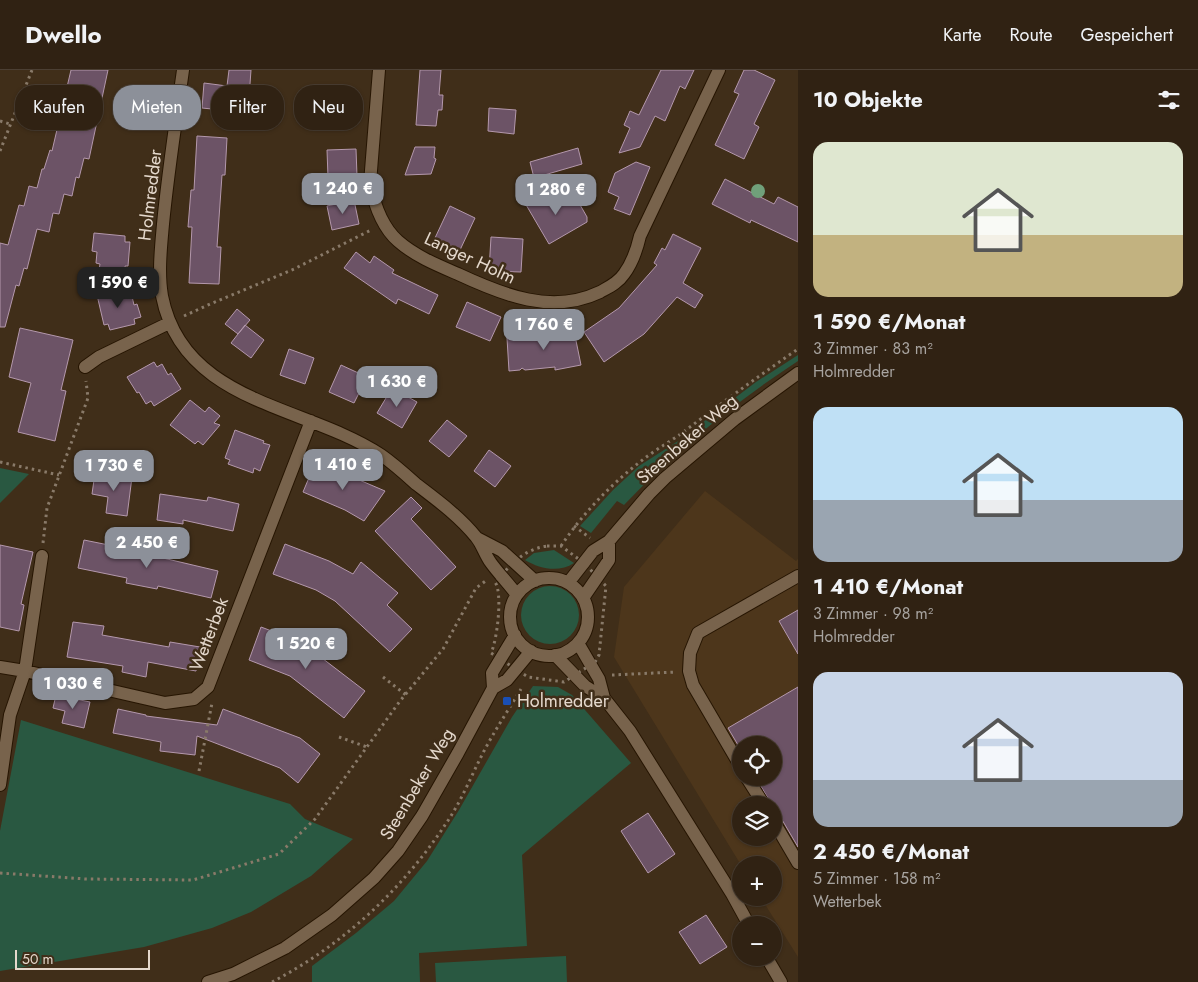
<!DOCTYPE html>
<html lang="de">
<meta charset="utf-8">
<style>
body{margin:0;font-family:Jost,sans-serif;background:#382a1c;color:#f1f3f6;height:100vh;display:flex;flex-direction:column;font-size:19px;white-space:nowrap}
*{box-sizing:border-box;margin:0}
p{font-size:16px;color:#a8a4a0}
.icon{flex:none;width:28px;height:28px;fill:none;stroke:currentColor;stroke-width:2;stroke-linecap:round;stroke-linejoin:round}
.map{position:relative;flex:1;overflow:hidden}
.drawer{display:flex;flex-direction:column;background:#302213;width:400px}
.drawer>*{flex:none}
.hud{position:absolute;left:15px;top:15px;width:475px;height:45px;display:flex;gap:10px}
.buttons{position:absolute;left:732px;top:666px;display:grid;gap:10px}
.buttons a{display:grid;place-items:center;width:50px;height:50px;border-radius:50%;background:#302213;box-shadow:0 1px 4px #0004,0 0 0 1px #4b3f33;font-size:25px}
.scale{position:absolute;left:15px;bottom:12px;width:135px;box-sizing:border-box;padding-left:5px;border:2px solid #e4d8cc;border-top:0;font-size:14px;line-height:18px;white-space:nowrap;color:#e4d8cc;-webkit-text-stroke:4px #402e19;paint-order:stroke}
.price{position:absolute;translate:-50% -42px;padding:0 11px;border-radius:10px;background:#8c9099;color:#fff;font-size:16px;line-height:32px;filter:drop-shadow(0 1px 2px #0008)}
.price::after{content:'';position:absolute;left:50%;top:30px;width:15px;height:11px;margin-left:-8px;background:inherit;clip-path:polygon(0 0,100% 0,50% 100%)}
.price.active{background:#222;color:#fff}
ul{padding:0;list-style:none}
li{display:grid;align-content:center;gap:10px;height:265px;padding:0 15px}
li span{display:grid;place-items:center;height:155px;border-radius:15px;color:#555}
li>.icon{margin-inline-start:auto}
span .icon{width:90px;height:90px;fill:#fffc;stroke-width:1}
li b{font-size:21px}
h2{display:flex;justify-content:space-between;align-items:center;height:60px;padding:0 15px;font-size:21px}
.tag{padding:0 18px;border-radius:20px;background:#302213;box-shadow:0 1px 4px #0004,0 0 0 1px #4b3f33;font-size:18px;line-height:45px}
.tag.active{background:#8c9099;color:#fff}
header{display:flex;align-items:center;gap:30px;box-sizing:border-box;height:70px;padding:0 25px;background:#302213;border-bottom:1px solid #4b3f33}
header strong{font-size:24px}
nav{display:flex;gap:28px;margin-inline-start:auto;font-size:18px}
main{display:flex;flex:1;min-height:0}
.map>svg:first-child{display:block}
.built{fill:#4d361b;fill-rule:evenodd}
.green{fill:#295841}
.building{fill:#6c5366;stroke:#b498ac}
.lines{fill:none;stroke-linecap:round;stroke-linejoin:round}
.minor-casing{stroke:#261502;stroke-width:14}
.path{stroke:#897a69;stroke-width:3;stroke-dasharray:2.5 4;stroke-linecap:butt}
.minor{stroke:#78634c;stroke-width:12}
.tree{fill:#70a07a}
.transit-dot{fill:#1a4fb4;stroke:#402e19;stroke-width:2}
.labels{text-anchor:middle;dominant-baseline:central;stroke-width:5;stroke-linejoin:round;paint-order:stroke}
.street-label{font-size:18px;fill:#e4d8cc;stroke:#402e19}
.poi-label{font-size:18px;fill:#e4d8cc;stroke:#402e19;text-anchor:start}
</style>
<header>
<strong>Dwello</strong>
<nav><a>Karte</a><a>Route</a><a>Gespeichert</a></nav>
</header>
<main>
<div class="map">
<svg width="798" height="912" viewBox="0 0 798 912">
<rect width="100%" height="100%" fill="#402e19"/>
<path class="built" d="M705 421 796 491 798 489V887L761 828H774V795H741L614 587 624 517ZM741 675H774V708H741ZM741 735H774V768H741Z"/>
<path class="green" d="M798 285V291C734 333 676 380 624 435L617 431 591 463 580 456 613 420 639 396 678 371 756 312Z
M0 398 29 404 0 433Z
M554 480 574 493C559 503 540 499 525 490L534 483Z
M521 545a29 29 0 1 1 58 0a29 29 0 1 1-58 0Z
M533 616 558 617 572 625 631 693 522 785 527 876 419 883 420 912H312V896L356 863 394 831 427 791 459 740 512 647Z
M21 650 290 734 305 749 353 769 311 806 251 842 212 858 144 877 0 901V761Z
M566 886 567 912H436L435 893Z"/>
<path class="building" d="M71 0H108L89 89 84 88 79 108 76 107 72 126 64 124 59 144 53 143 49 162 37 159 27 199 24 198 19 216 16 215 5 257H0V173L8 175 19 135 24 136 29 116 37 118 42 99H44L50 80 52 81Z
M229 0H251L248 42H244L243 55 221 53 222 40 202 38 204 13 227 16Z
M420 0H441L439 25H443L442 40H438L436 56 416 55Z
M661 0H694L685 19 680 16 665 51 655 46 640 77 619 83 630 58 624 55 630 41 639 45Z
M744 0H754L775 10 754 54 759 57 744 89 715 75 739 24 734 22Z
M324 25 356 26 355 52 323 51Z
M489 38 516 40 514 64 488 61Z
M197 66 227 68 225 105H222L217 177H221L219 214 189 213 192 157H188L191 120H194Z
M415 77H435L434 88 436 89 431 104 405 105Z
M578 78 582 94 534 108 530 92Z
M356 79 357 106 328 107 327 80Z
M636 92 650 97 630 145 614 139 619 127 608 122 615 103Z
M725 109 774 134 778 127 798 137V172L751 150 750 153 712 134Z
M545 121 555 138 575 126 587 147V152L549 174 525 133Z
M354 130 359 154 332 160 327 136Z
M450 136 475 148 460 180 435 168Z
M94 163 125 166V172H130L128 196H125L126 203 99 200 100 194 96 193 97 182 92 181Z
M673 164 701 178 683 213 703 225 695 238 677 227 644 264 604 292 584 262 619 238 657 195 654 193 662 178 665 180Z
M491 167 523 169 521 202 489 201Z
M356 182 370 193 374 186 394 200 392 203 438 225 429 244 398 229 396 234 344 198Z
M130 218 134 235 137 234 141 247 134 249 135 254 110 260 108 254 104 255 97 225Z
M467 232 501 247 490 271 456 257Z
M237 239 250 250 238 264 225 254Z
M245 255 264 270 251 288 231 273Z
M573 256 581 295 555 300V297L525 300 522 298 520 300 509 301 507 268 548 266V261Z
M20 258 73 270 61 320 66 321 55 371 18 362 31 313 9 307Z
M289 279 314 288 305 314 280 305Z
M154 292 157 297 162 294 168 305 171 303 181 319 154 336 151 331 146 334 139 322 137 323 127 307Z
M341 295 367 307 354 333 329 322Z
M392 318 417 332 402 358 377 343Z
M190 330 205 342 209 337 220 346 214 353 220 355 203 375 198 371 195 374 170 355Z
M447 350 467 366 449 387 429 371Z
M235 360 264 371 263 373 270 375 260 401 254 398 253 403 228 394 230 390 225 388Z
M489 380 511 396 495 417 474 401Z
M316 391 342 405 343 403 385 421 364 451 345 440 303 422Z
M95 403 132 407 127 446 106 443 108 427 92 424Z
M160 424 207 431 208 427 239 434 233 461 183 450V454L157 450Z
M411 427 422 438 411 449 456 497 431 520 375 461Z
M84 470 163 486V488L218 501 211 528 158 516 157 519 126 513 127 508 78 498Z
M285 474 329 491 353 504 361 492 398 523 387 535 412 559 390 582 335 531 316 520 273 504Z
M0 475 33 482 21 534 24 535 19 561 0 557Z
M798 540V584L779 551Z
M73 552 104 556 102 565 169 577 170 572 200 577 196 601 148 592 146 607 122 602 123 596 67 587Z
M261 557 301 572 365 621 344 648 290 606 249 590Z
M798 617V777L781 748 776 744 774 740V735H772L756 708H774V675H738L728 658Z
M56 625 90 632 84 658 62 653 65 641 53 638Z
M118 639 146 645V646L217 655 223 639 300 668 320 684 298 713 280 698 197 666 195 685 160 681 161 672 113 663Z
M648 743 675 784 648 803 621 761Z
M706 845 727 877 700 894 679 862Z"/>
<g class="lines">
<defs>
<path id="minor" d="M183 0C176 51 168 102 163 154 161 177 158 203 162 226 183 334 306 335 381 385 394 394 405 404 416 414 437 430 459 446 476 467 482 474 485 485 491 493 499 504 509 514 517 525
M379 0 370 113C374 133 382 157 398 171 415 186 437 195 458 204 503 225 552 245 600 222 609 217 618 213 624 204 633 192 637 179 640 166L719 0
M85 297 99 287 169 253
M477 468 502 481 535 511
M510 547a39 39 0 1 1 78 0a39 39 0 1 1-78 0Z
M568 513 593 481 609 471 649 424 665 408 735 349 798 303
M583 528 609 490V471
M578 573 599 609 604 628
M555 585 585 616 604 628 630 661 732 824 749 855
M0 597 25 601 165 633 194 629 208 617 311 351
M493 618 492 603 515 565
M741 697 693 615 689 601 690 583 698 563 798 506
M747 708 764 735
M0 715 10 645 25 601 42 486
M774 752 798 793
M767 888 781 912
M208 912 233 904 285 878 332 845 374 808 398 781 422 746 458 683 493 618 507 610 531 581"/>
</defs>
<use href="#minor" class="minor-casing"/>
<path class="path" d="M0 51 10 54
M0 81 32 0
M184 246 210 234 294 199 371 160
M0 392 59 405
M574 456 590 468
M43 473 47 438 88 328 86 311
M547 476H561L584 493 606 516 599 585 595 592 564 612 528 607 491 583C497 571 503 523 495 512 512 494 522 480 547 476Z
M561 476C583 443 613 412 645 388 658 378 673 370 686 360 723 332 760 305 798 279
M612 605 676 602
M383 607 406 625
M339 667 367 677
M199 701 212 633
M0 803 86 809 193 810 279 784 315 749 400 631 443 579 476 518 487 510
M272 912C343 875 403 819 447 752 462 730 472 704 484 681 495 660 509 639 521 619"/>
<use href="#minor" class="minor"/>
</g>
<circle class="tree" cx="758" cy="121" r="7"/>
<rect class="transit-dot" x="502" y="626" width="10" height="10" rx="2.5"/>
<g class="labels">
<g class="street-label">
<text transform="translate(150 125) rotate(-83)">Holmredder</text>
<text transform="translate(470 188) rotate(25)">Langer Holm</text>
<text transform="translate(687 369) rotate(-41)">Steenbeker Weg</text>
<text transform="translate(209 564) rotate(-69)">Wetterbek</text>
<text transform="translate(417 714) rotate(-59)">Steenbeker Weg</text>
</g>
<g class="poi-label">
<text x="517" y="631">Holmredder</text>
</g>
</g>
</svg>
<div class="buttons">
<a><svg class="icon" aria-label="locate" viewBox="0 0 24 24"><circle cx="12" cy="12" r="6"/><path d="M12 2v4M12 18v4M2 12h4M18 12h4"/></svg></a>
<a><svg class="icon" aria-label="layers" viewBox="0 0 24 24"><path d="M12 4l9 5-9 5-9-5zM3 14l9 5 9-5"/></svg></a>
<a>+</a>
<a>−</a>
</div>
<div class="scale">50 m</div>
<b class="price" style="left:343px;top:145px">1 240 €</b>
<b class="price" style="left:556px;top:146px">1 280 €</b>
<b class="price active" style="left:118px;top:239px">1 590 €</b>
<b class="price" style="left:544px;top:281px">1 760 €</b>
<b class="price" style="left:397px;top:338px">1 630 €</b>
<b class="price" style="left:343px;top:421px">1 410 €</b>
<b class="price" style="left:114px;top:422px">1 730 €</b>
<b class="price" style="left:147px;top:499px">2 450 €</b>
<b class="price" style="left:306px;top:600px">1 520 €</b>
<b class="price" style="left:73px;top:640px">1 030 €</b>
<div class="hud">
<a class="tag">Kaufen</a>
<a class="tag active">Mieten</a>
<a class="tag">Filter</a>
<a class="tag">Neu</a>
</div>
</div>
<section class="drawer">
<h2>10 Objekte<svg class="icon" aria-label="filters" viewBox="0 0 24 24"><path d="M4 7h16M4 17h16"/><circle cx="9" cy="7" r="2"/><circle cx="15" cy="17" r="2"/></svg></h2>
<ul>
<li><span style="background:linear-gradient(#dfe7d0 60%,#c2b280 0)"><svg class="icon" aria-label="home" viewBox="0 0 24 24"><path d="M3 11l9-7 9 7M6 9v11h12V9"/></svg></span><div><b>1 590 €/Monat</b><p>3 Zimmer · 83 m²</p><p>Holmredder</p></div></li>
<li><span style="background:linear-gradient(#bfe0f5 60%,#9aa5b1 0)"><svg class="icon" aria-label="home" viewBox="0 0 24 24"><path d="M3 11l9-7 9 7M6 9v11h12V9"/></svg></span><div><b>1 410 €/Monat</b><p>3 Zimmer · 98 m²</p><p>Holmredder</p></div></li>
<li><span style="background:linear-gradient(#c9d6e8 70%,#9aa5b1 0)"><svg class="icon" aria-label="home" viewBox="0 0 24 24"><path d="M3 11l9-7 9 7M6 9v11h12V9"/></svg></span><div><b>2 450 €/Monat</b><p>5 Zimmer · 158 m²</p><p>Wetterbek</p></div></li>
</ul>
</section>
</main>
